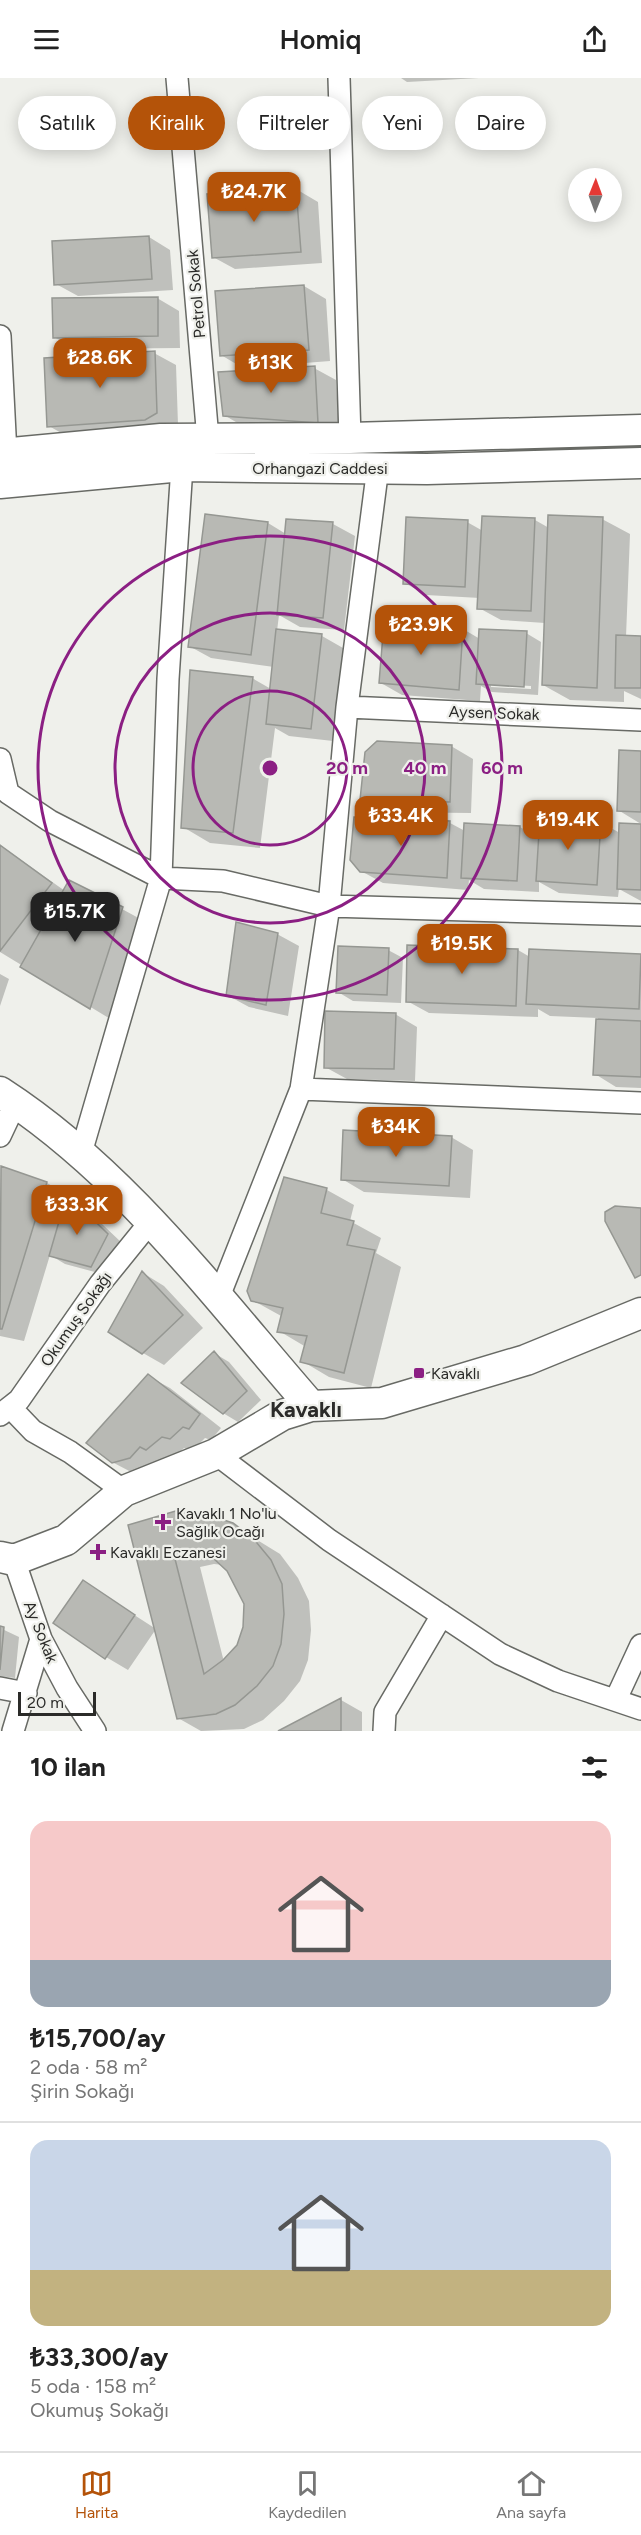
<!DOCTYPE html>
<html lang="tr">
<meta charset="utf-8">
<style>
body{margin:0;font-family:Figtree,sans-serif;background:#f2f2f2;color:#222;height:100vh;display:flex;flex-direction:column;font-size:22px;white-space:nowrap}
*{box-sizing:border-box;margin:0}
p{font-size:20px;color:#767676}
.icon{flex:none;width:33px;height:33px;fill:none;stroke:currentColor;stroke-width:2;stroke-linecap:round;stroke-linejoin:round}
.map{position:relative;height:1653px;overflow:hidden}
.details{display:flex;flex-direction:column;background:#fff;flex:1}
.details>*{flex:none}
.top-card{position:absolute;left:18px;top:18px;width:606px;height:54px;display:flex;gap:12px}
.needle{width:39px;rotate:1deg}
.buttons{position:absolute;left:568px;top:90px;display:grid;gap:12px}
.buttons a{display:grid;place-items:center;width:54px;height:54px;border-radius:50%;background:#fff;box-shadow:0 3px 15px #0003;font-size:30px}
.scale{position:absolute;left:18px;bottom:15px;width:78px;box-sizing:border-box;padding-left:6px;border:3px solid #2b2b29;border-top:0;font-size:16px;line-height:21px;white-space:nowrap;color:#2b2b29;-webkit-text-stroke:4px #eff0eb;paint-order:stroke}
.price{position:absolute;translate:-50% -51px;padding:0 14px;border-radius:12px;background:#b45309;color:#fff;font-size:20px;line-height:39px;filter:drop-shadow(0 2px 3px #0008)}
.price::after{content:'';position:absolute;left:50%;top:36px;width:18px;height:14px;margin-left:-9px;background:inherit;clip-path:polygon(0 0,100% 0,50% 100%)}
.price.current{background:#222;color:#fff}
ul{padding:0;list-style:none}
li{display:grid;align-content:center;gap:12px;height:318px;padding:0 30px}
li+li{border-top:2px solid #e0e0e0}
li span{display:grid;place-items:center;height:186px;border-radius:18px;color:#555}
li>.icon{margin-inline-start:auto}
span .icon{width:108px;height:108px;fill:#fffc;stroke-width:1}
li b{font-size:26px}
h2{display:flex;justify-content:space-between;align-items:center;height:72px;padding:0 30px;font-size:26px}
.chip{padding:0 21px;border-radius:27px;background:#fff;box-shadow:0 3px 15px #0003;font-size:21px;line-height:54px}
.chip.current{background:#b45309;color:#fff}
header{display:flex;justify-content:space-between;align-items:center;height:78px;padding:0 30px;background:#fff;font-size:27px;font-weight:600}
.tab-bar{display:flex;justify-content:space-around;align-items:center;height:84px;border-top:2px solid #e0e0e0;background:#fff;font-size:16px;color:#767676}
.tab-bar a{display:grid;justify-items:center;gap:3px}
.tab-bar .current{color:#b45309}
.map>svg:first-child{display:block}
.shadow{fill:#0003;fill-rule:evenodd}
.building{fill:#b8b9b4;stroke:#959792;stroke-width:1.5;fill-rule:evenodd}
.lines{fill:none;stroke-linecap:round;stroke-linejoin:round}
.street-casing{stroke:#686a65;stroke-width:24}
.secondary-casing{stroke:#686a65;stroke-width:33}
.street{stroke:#fff;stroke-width:21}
.secondary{stroke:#fff;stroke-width:30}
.ring{fill:none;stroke:#8b1f83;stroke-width:3}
.poi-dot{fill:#8b1f83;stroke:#eff0eb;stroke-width:2}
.labels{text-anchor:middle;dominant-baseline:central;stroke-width:4.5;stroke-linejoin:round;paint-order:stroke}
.street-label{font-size:16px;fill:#2b2b29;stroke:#eff0eb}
.poi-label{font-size:16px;fill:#2b2b29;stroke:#eff0eb;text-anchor:start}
.district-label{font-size:22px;font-weight:bold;fill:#2b2b29;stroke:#eff0eb}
.centre{fill:#8b1f83;stroke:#eff0eb;stroke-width:3}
.ring-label{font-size:18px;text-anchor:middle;font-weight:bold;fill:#8b1f83;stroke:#eff0eb;stroke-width:4.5;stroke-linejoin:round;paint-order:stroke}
</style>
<header><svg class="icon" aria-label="menu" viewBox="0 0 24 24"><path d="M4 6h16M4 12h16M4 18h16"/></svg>Homiq<svg class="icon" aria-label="share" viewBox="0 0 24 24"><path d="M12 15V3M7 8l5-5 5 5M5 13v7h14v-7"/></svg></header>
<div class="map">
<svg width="641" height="1653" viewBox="0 0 641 1653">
<rect width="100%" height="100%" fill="#eff0eb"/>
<path class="shadow" d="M401 0H479L407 4Z
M296 111 318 124 322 185 235 191 213 179Z
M149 159 170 172 173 212 78 218 56 206Z
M304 208 326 221 330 283 243 290 221 277Z
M157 220 179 233 180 270 76 271 54 259Z
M154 275 176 287 178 347 70 360 49 348Z
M314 290 336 302 339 356 246 350 224 337Z
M602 441 630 456 626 559H641V621L624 613V624L570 622 543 607 545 545 501 542 479 530 480 520 426 517 405 505 467 444 483 453 535 442 549 450Z
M288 443 333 446 355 458 344 552 300 549 279 537 277 553 322 558 343 570 333 663 289 658 275 650 260 770 210 765 183 749 252 600 271 611 274 589 211 580 189 568 268 445 286 456Z
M385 546 463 551 480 561 526 555 541 564 538 617 492 614 481 608 480 623 402 617 381 605ZM491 606 531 608V611L491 609Z
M451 668 473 681 471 735 383 734 362 722Z
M641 675V746L618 732Z
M355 741 450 745 465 753 520 749 540 761 600 744 620 755 641 747V823L619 811 618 819 559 815 539 804V814L484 811 469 802 468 812 383 805 361 793Z
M0 767 65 813 122 831 144 843 112 942 0 874Z
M277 856 299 868 288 938 249 929 227 917Z
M409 868 518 872 530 879 641 878V1010L616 1009 595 996 598 940 550 938 538 931V939L429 935 407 923Z
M388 872 403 880 401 925 353 923 338 914Z
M0 896 9 901 0 928Z
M395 936 417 949 415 1003 347 1001 325 989Z
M451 1059 473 1072 470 1120 364 1114 342 1101Z
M2 1090 47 1105 68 1117 82 1127 123 1166 106 1197 65 1186 50 1177 24 1263 0 1258Z
M327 1112 354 1127 350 1143 381 1160 376 1175 401 1189 371 1310 329 1299 302 1283 306 1269 279 1253 283 1239 252 1222Z
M143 1195 164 1208 203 1250 164 1287 143 1275Z
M214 1275 229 1284 261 1322 238 1344 223 1335Z
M148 1298 170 1310 221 1350 211 1362 205 1360 192 1373 184 1370 169 1383 163 1381 152 1392 135 1396 112 1384Z
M233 1447 280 1476 298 1500 309 1523 311 1552 308 1582 300 1603 284 1623 263 1642 244 1651 201 1653 178 1640 156 1551 128 1592 106 1579 83 1504 156 1551 130 1448ZM214 1486 223 1487 228 1492 245 1526V1549L239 1567 224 1584 200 1489Z
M0 1550 19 1559 15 1600 0 1598Z
M341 1622 362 1634V1653H282Z"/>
<path class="building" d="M296 110 301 174 212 180 207 116Z
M149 158 152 201 54 207 52 163Z
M304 207 309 272 220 278 215 213Z
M158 219V258L53 260 52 220Z
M155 273 157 335 145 342 47 349 44 280Z
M315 288 318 345 223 338 218 294Z
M205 436 268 444 251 577 188 569Z
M548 437 603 439 597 610 542 607Z
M482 438 535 440 531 533 477 531Z
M406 439 468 442 465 509 403 506Z
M286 441 333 444 323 540 277 537Z
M384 544 463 550 459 612 379 605Z
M276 551 322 556 311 651 266 646Z
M479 551 527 553 524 609 476 606Z
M616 557 641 558V610H615Z
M190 592 253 599 233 755 181 750Z
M377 663 452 667 450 724 360 722 365 674Z
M619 672 641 673V734L617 733Z
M540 738 601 742 597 807 536 803Z
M354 739 450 743 447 800 360 794 350 782Z
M464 745 520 748 517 803 461 800Z
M619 745 641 746V812L617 811Z
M0 767 52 805 0 873Z
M69 802 123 829 90 931 20 889Z
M236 844 278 855 266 927 226 918Z
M407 867 518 871 516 928 406 924Z
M338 868 389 870 387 917 336 915Z
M529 871 641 876 639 931 526 926Z
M325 933 396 935 394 991 324 990Z
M596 941 641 943V999L593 997Z
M343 1052 452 1058 449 1108 341 1102Z
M1 1088 47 1104 2 1251H0Z
M284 1099 327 1110 321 1135 354 1143 347 1167 375 1172 344 1295 300 1284 307 1258 277 1254 283 1230 251 1223 247 1213Z
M67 1116 108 1156 91 1189 49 1178Z
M615 1128 641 1130V1197L635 1200 605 1143V1134Z
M142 1193 183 1237 142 1276 108 1254Z
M214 1273 247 1313 223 1336 181 1305Z
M148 1296 200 1336 189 1351 183 1349 170 1361 162 1359 146 1372 140 1369 130 1380 112 1385 86 1365Z
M179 1432 205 1436 233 1445 252 1459 271 1482 282 1506 284 1536 281 1566 273 1588 257 1608 235 1627 216 1636 177 1641 128 1447ZM186 1471 200 1473 213 1480 227 1493 244 1526 243 1549 237 1567 223 1582 204 1596 173 1473Z
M83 1502 135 1537 105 1581 53 1545Z
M0 1548 4 1549 0 1592Z
M341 1620V1653H278Z"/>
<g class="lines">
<defs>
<path id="street" d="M177 0 208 361
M339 0 350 360
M0 258 6 376
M347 629 641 642
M0 681 8 715 50 743 161 800 223 803 329 828 641 837
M301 1011 641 1025
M0 1058 16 1024
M81 1075 161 800 168 601 182 388
M218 1221 301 1011 329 828 347 629 378 389
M10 1329 33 1353 70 1374 124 1413
M0 1337 19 1322 100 1206 151 1143
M216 1376 329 1462 500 1576 558 1603 641 1631
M14 1482 41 1561 67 1610 95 1653
M0 1610 26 1615
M616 1621 641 1567
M13 1653 41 1561
M384 1653 385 1634 442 1537"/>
<path id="secondary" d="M0 376 161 361 350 360 641 352
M0 405 182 388 427 391 641 385
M0 1014C124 1094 215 1218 311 1328
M0 1479 14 1482 66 1462 124 1413 216 1376 282 1337 311 1328 382 1325 526 1282 641 1235"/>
</defs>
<use href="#street" class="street-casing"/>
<use href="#secondary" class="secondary-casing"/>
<use href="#street" class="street"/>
<use href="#secondary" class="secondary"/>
</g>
<g class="ring">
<circle cx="270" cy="690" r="77"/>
<circle cx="270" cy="690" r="155"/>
<circle cx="270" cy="690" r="232"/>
</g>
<g class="poi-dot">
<rect x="413" y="1289" width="12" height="12" rx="3"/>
<path d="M160 1435h6v6h6v6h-6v6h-6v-6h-6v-6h6z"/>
<path d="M95 1465h6v6h6v6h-6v6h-6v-6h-6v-6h6z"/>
</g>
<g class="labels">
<g class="street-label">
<text transform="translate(196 216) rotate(-95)">Petrol Sokak</text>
<text x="320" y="390">Orhangazi Caddesi</text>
<text transform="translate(494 635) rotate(2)">Aysen Sokak</text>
<text transform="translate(76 1241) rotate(-55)">Okumuş Sokağı</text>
<text transform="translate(41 1554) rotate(68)">Ay Sokak</text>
</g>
<g class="poi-label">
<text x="431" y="1295">Kavaklı</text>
<text x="176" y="1435">Kavaklı 1 No'lu<tspan x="176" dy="18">Sağlık Ocağı</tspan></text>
<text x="110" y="1474">Kavaklı Eczanesi</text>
</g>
<g class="district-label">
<text x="306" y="1331">Kavaklı</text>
</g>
</g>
<circle cx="270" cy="690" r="9" class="centre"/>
<g class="ring-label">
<text x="347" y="696">20 m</text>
<text x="425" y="696">40 m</text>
<text x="502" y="696">60 m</text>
</g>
</svg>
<div class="buttons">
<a><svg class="needle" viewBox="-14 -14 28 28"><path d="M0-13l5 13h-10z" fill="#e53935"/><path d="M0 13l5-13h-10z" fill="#767676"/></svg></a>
</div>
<div class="scale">20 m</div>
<b class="price" style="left:254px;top:145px">₺24.7K</b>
<b class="price" style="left:100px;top:311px">₺28.6K</b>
<b class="price" style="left:271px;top:316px">₺13K</b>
<b class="price" style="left:421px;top:578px">₺23.9K</b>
<b class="price" style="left:401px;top:769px">₺33.4K</b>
<b class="price" style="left:568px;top:773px">₺19.4K</b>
<b class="price current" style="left:75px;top:865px">₺15.7K</b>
<b class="price" style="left:462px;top:897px">₺19.5K</b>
<b class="price" style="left:396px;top:1080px">₺34K</b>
<b class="price" style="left:77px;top:1158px">₺33.3K</b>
<div class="top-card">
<a class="chip">Satılık</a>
<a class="chip current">Kiralık</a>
<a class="chip">Filtreler</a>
<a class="chip">Yeni</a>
<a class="chip">Daire</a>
</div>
</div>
<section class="details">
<h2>10 ilan<svg class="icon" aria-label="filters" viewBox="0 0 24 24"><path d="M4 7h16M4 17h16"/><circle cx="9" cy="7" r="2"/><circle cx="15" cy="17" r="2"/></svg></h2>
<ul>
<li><span style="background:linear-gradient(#f6c9c9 75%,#9aa5b1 0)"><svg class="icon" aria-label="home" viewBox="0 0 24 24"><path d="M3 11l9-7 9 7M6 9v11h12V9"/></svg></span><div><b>₺15,700/ay</b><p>2 oda · 58 m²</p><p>Şirin Sokağı</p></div></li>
<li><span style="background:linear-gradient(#c9d6e8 70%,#c2b280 0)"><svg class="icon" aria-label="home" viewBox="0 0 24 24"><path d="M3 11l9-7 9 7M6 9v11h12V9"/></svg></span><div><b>₺33,300/ay</b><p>5 oda · 158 m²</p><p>Okumuş Sokağı</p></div></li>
</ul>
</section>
<nav class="tab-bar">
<a class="current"><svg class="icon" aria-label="map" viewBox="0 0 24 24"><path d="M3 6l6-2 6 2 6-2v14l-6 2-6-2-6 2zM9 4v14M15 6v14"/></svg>Harita</a>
<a><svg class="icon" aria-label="saved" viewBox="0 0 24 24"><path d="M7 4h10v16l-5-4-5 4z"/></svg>Kaydedilen</a>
<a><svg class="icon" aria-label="home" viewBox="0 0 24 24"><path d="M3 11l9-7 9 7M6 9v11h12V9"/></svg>Ana sayfa</a>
</nav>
